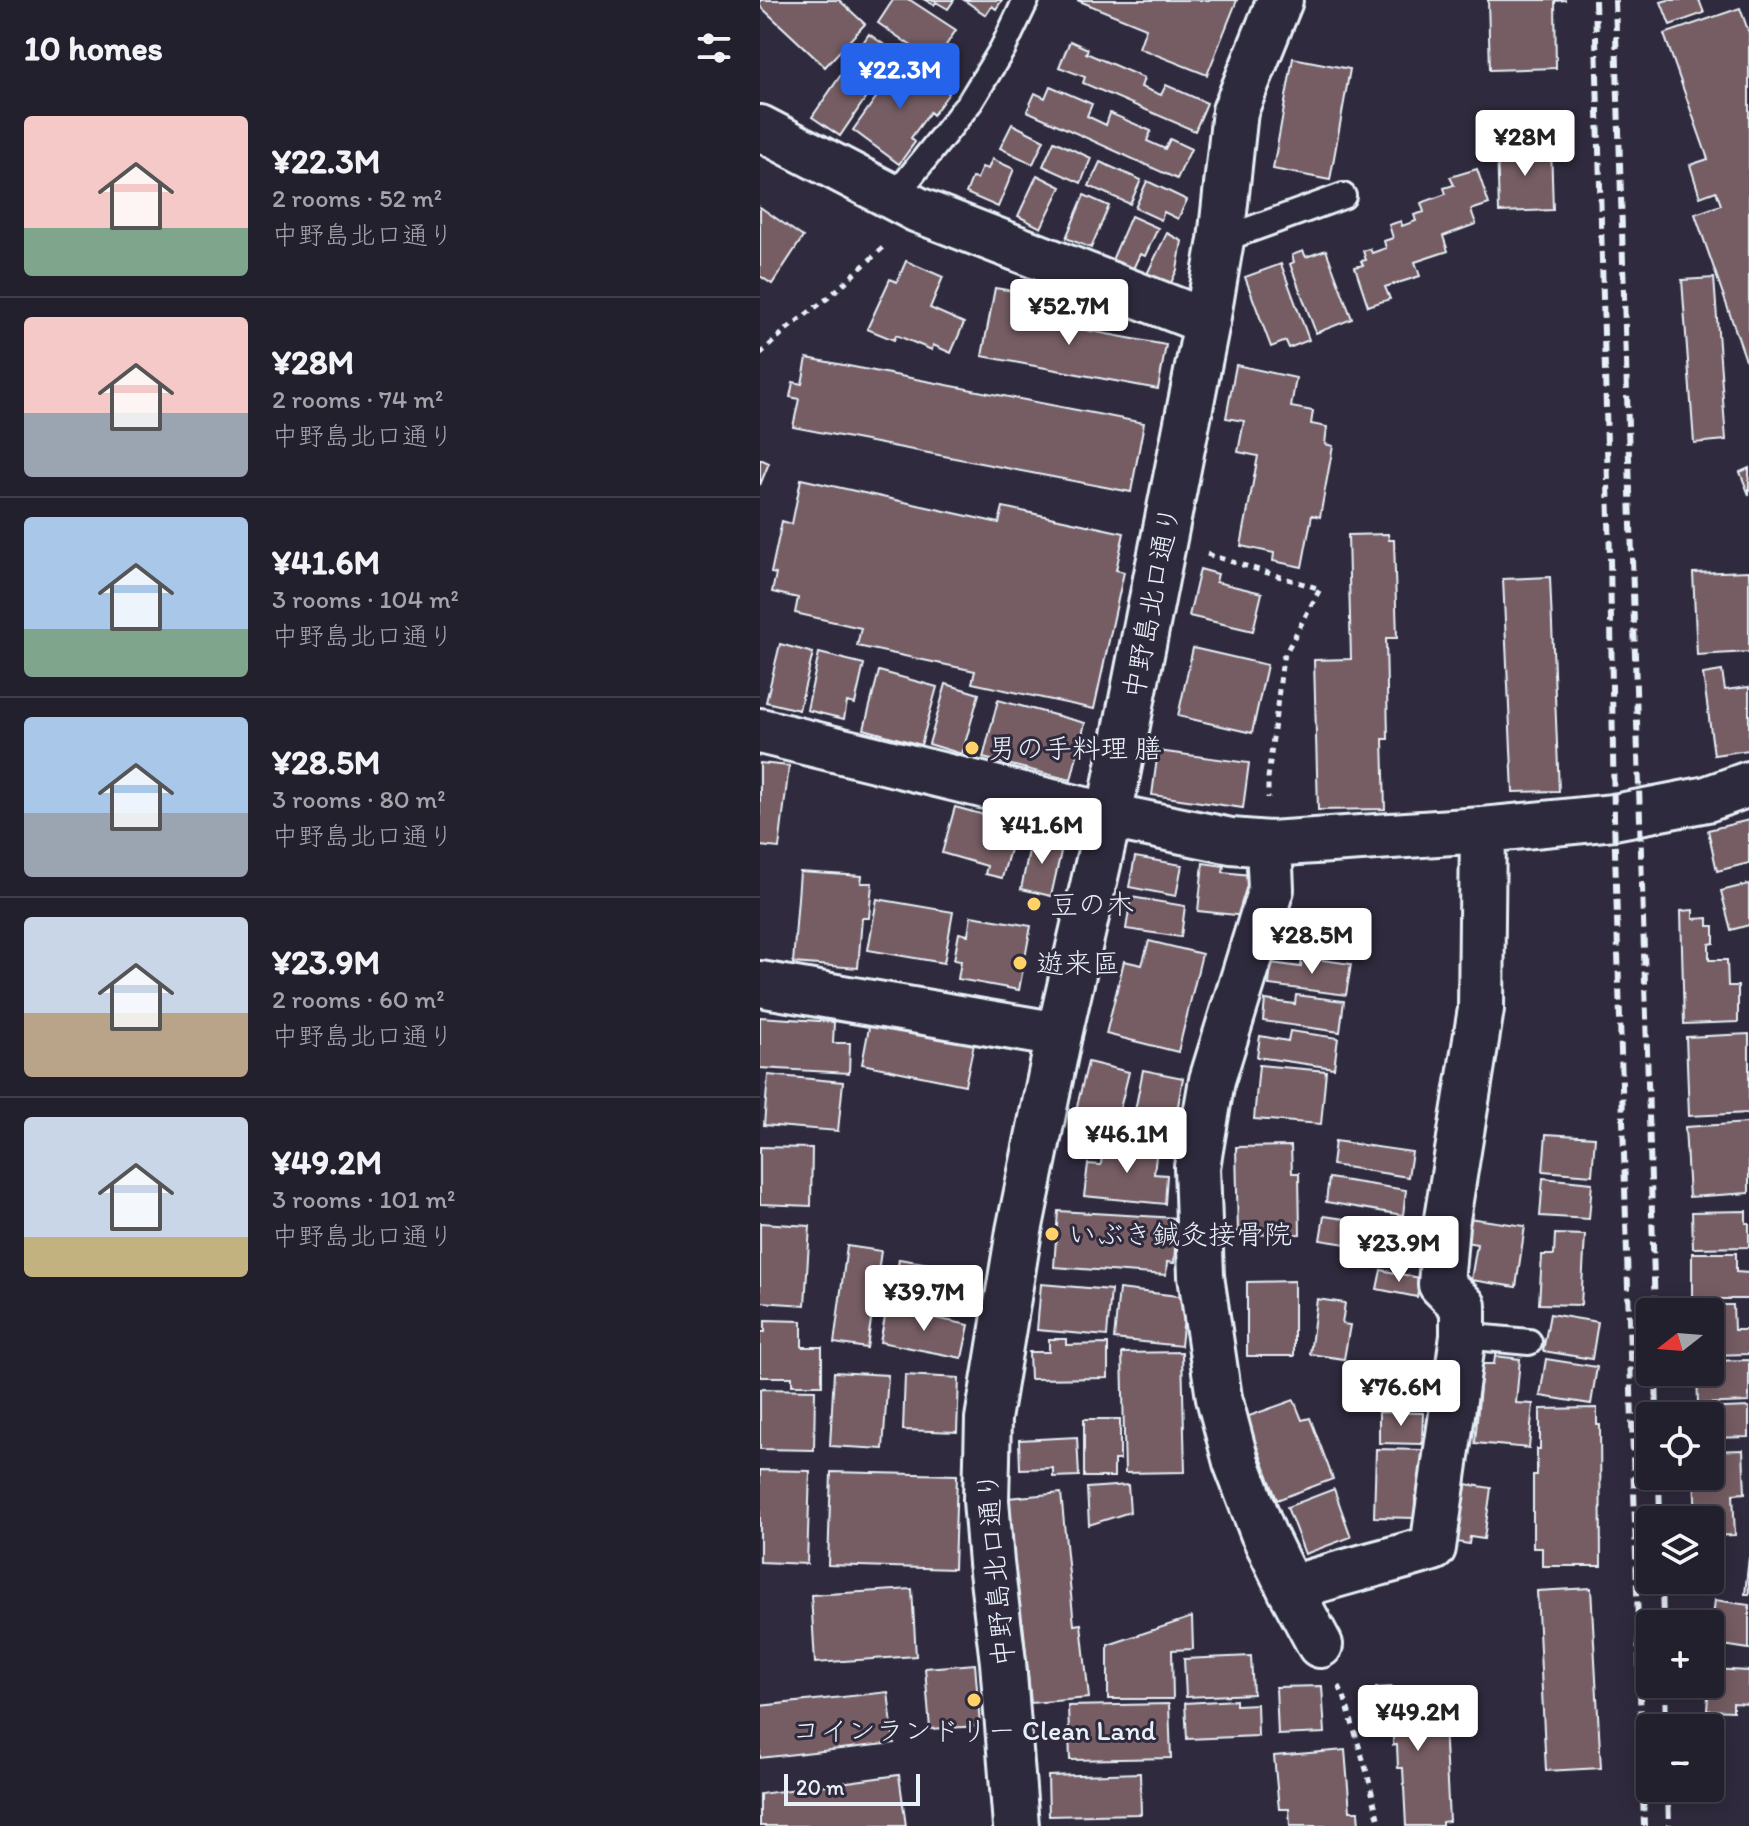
<!DOCTYPE html>
<meta charset="utf-8">
<style>
body{margin:0;font-family:Itim,"Klee One",sans-serif;background:#2f2d3a;color:#f1f3f6;height:100vh;display:flex;flex-direction:column;font-size:30px;white-space:nowrap}
*{box-sizing:border-box;margin:0}
p{font-size:26px;color:#a3a3aa}
.icon{flex:none;width:44px;height:44px;fill:none;stroke:currentColor;stroke-width:2;stroke-linecap:round;stroke-linejoin:round}
.map{position:relative;flex:1;overflow:hidden}
.drawer{display:flex;flex-direction:column;background:#23202e;width:760px}
.drawer>*{flex:none}
.needle{width:52px;rotate:253deg}
.tools{position:absolute;left:876px;top:1298px;display:grid;gap:16px}
.tools a{display:grid;place-items:center;width:88px;height:88px;border-radius:8px;background:#23202e;box-shadow:0 4px 20px #0003,0 0 0 2px #403e4a;font-size:40px}
.scale{position:absolute;left:24px;bottom:20px;width:136px;box-sizing:border-box;padding-left:8px;border:4px solid #e8f1f8;border-top:0;font-size:22px;line-height:28px;white-space:nowrap;color:#e8f1f8;-webkit-text-stroke:6px #2f2a3d;paint-order:stroke}
.price{position:absolute;translate:-50% -68px;padding:0 18px;border-radius:8px;background:#fff;color:#222;font-size:26px;line-height:52px;filter:drop-shadow(0 2px 4px #0008)}
.price::after{content:'';position:absolute;left:50%;top:48px;width:24px;height:18px;margin-left:-12px;background:inherit;clip-path:polygon(0 0,100% 0,50% 100%)}
.price.selected{background:#2563eb;color:#fff}
ul{padding:0;list-style:none}
li{display:flex;align-items:center;gap:24px;height:200px;padding:0 24px}
li+li{border-top:2px solid #403e4a}
li span{display:grid;place-items:center;flex:none;width:224px;height:160px;border-radius:8px;color:#555}
li>.icon{margin-inline-start:auto}
span .icon{width:96px;height:96px;fill:#fffc;stroke-width:1}
li b{font-size:34px}
h2{display:flex;justify-content:space-between;align-items:center;height:96px;padding:0 24px;font-size:34px}
main{display:flex;flex:1;min-height:0}
.map>svg:first-child{display:block}
.building{fill:#745d64;stroke:#e8f1f8;stroke-width:2}
.lines{fill:none;stroke-linecap:round;stroke-linejoin:round}
.lane-casing{stroke:#e8f1f8;stroke-width:30}
.street-casing{stroke:#e8f1f8;stroke-width:50}
.secondary-casing{stroke:#e8f1f8;stroke-width:50}
.path{stroke:#e8f1f8;stroke-width:5;stroke-dasharray:6 6;stroke-linecap:butt}
.lane{stroke:#2f2a3d;stroke-width:24}
.street{stroke:#2f2a3d;stroke-width:44}
.secondary{stroke:#2f2a3d;stroke-width:44}
.rail{stroke:#e8f1f8;stroke-width:6;stroke-dasharray:12 6;stroke-linecap:butt}
.poi-dot{fill:#ffd166;stroke:#2f2a3d;stroke-width:3}
.labels{text-anchor:middle;dominant-baseline:central;stroke-width:6;stroke-linejoin:round;paint-order:stroke}
.street-label{font-size:28px;fill:#e8f1f8;stroke:#2f2a3d}
.poi-label{font-size:28px;fill:#e8f1f8;stroke:#2f2a3d;text-anchor:start}
</style>
<main>
<section class="drawer">
<h2>10 homes<svg class="icon" aria-label="filters" viewBox="0 0 24 24"><path d="M4 7h16M4 17h16"/><circle cx="9" cy="7" r="2"/><circle cx="15" cy="17" r="2"/></svg></h2>
<ul>
<li><span style="background:linear-gradient(#f6c9c9 70%,#7fa58c 0)"><svg class="icon" aria-label="home" viewBox="0 0 24 24"><path d="M3 11l9-7 9 7M6 9v11h12V9"/></svg></span><div><b>¥22.3M</b><p>2 rooms · 52 m²</p><p>中野島北口通り</p></div></li>
<li><span style="background:linear-gradient(#f6c9c9 60%,#9aa5b1 0)"><svg class="icon" aria-label="home" viewBox="0 0 24 24"><path d="M3 11l9-7 9 7M6 9v11h12V9"/></svg></span><div><b>¥28M</b><p>2 rooms · 74 m²</p><p>中野島北口通り</p></div></li>
<li><span style="background:linear-gradient(#a9c7e8 70%,#7fa58c 0)"><svg class="icon" aria-label="home" viewBox="0 0 24 24"><path d="M3 11l9-7 9 7M6 9v11h12V9"/></svg></span><div><b>¥41.6M</b><p>3 rooms · 104 m²</p><p>中野島北口通り</p></div></li>
<li><span style="background:linear-gradient(#a9c7e8 60%,#9aa5b1 0)"><svg class="icon" aria-label="home" viewBox="0 0 24 24"><path d="M3 11l9-7 9 7M6 9v11h12V9"/></svg></span><div><b>¥28.5M</b><p>3 rooms · 80 m²</p><p>中野島北口通り</p></div></li>
<li><span style="background:linear-gradient(#c9d6e8 60%,#b9a48a 0)"><svg class="icon" aria-label="home" viewBox="0 0 24 24"><path d="M3 11l9-7 9 7M6 9v11h12V9"/></svg></span><div><b>¥23.9M</b><p>2 rooms · 60 m²</p><p>中野島北口通り</p></div></li>
<li><span style="background:linear-gradient(#c9d6e8 75%,#c2b280 0)"><svg class="icon" aria-label="home" viewBox="0 0 24 24"><path d="M3 11l9-7 9 7M6 9v11h12V9"/></svg></span><div><b>¥49.2M</b><p>3 rooms · 101 m²</p><p>中野島北口通り</p></div></li>
</ul>
</section>
<div class="map">
<svg width="989" height="1826" viewBox="0 0 989 1826">
<rect width="100%" height="100%" fill="#2f2a3d"/>
<filter id="ink" filterUnits="userSpaceOnUse"><feTurbulence type="fractalNoise" baseFrequency=".0125" numOctaves="2"/><feDisplacementMap in="SourceGraphic" scale="16" xChannelSelector="R" yChannelSelector="G"/><feConvolveMatrix kernelMatrix="1 2 1 2 8 2 1 2 1" color-interpolation-filters="sRGB"/></filter>
<g filter="url(#ink)">
<path class="building" d="M0 0H79L105 24 65 67 0 6Z
M133 0H150L196 30 175 62 118 23Z
M165 0H194L188 9 176 2 174 5Z
M204 0H242L236 9 232 6 226 15Z
M317 0H477L447 75 379 48 386 28Z
M728 0H806L795 1 796 68 730 70Z
M908 0H939L944 13 910 25 901 2Z
M980 8 989 33V369L935 214 961 205 956 191 940 197 930 165 948 159 904 34Z
M109 34 136 53 80 136 52 117Z
M310 41 328 49 326 53 384 78 381 87 401 95 406 85 447 103 435 131 323 83 325 77 299 67Z
M533 58 590 69 570 180 513 169Z
M143 60 189 93 173 115 170 112 151 138 155 142 139 164 93 130Z
M290 86 332 104 327 116 346 125 350 113 391 131 387 141 405 149 410 139 431 149 417 179 267 111 275 93 285 98Z
M252 124 284 140 273 164 240 148Z
M294 141 331 158 321 183 283 166Z
M791 145 793 210 739 212 737 146Z
M232 159 254 169 238 207 206 193 212 178 217 179 222 167 228 169Z
M340 162 381 180 370 204 329 186Z
M717 169 729 204 711 210 716 224 683 236 688 251 655 262 660 276 625 287 630 299 608 306 595 267 603 265 601 261 606 260 603 251 610 249 612 253 626 248 624 241 633 238 629 225 641 221 642 226 656 221 654 215 664 212 661 203 686 194 684 188 694 185 690 177Z
M277 175 301 187 281 228 258 216Z
M387 181 427 200 418 219 404 212 401 220 375 208Z
M324 195 349 206 331 248 306 238Z
M0 207 43 237 12 284 0 276Z
M371 216 398 228 385 256 380 254 373 269 352 260Z
M407 233 422 241 417 270 410 285 387 274Z
M566 250 592 319 556 333 530 264 534 262 532 255 543 251 546 257Z
M146 261 183 277 170 308 204 323 191 353 173 345 172 350 136 335 134 340 107 329 130 279 137 282Z
M521 264 549 340 529 348 526 341 511 347 485 277Z
M954 278 966 440 934 443 922 280Z
M235 288 260 292 255 317 406 345 398 389 222 356Z
M47 358 384 423 371 492 33 427 39 399 30 397 33 382 42 384Z
M476 365 536 378 531 407 553 411 551 424 567 427 565 444 573 446 560 517 552 515 542 567 513 561 514 553 481 546 498 456 478 452 484 421 466 418Z
M0 459 9 463 0 485Z
M989 468V495L980 472Z
M41 479 239 523 243 507 364 533 356 570 364 572 334 709 212 683 215 671 97 646 101 628 35 613 38 598 12 592 16 574 11 573 22 521 32 524Z
M628 534 629 540H634L637 638H626L628 739H623L625 809 558 810 554 660 591 659 588 535Z
M440 569 458 574 456 582 502 593 493 631 429 616Z
M989 571V652L937 655 933 573Z
M790 577 799 791 753 792 743 579Z
M20 644 53 653 39 710 6 702Z
M433 648 507 665 492 733 418 716Z
M59 653 104 664 95 704 87 702 84 719 47 710Z
M119 671 177 687 161 745 104 729Z
M962 671 965 690 989 687V750L954 755 943 674Z
M186 684 219 694 202 754 169 744Z
M238 700 325 723 311 780 223 758Z
M398 751 489 763 483 808 392 795Z
M0 763 29 766 19 848 0 846Z
M195 807 257 824 242 878 225 874 227 866 182 853Z
M989 820V863L957 871 948 830Z
M272 836 303 843 291 896 261 889Z
M375 857 422 865 416 896 369 887Z
M443 863 464 866 463 872 490 875 485 916 438 911Z
M40 872 102 876 101 883H112L109 918H102L98 968 33 963Z
M989 884V925L971 930 961 891Z
M371 897 425 906 421 937 366 929Z
M117 899 193 912 184 963 108 950Z
M933 910V919L948 918V926H954V943L949 944V960H967L968 986H978V1022L924 1024 921 911Z
M211 916 271 926 259 990 198 979 201 961 194 960 199 933 208 935Z
M389 941 442 954 418 1052 346 1034 364 961 382 965Z
M542 957 591 964 586 995 509 985 511 963 541 967Z
M536 995 584 1001 580 1032 503 1021 505 1000 535 1004Z
M0 1017 74 1022 73 1043H90L89 1073 0 1068Z
M110 1022 214 1044 205 1085 102 1064Z
M530 1031 578 1038 574 1068 497 1057 500 1036 528 1041Z
M989 1034V1113L929 1116 926 1037Z
M328 1062 369 1072 356 1125 315 1114Z
M499 1065 566 1071 561 1124 494 1119Z
M383 1070 423 1078 412 1139 371 1131Z
M8 1075 83 1082 78 1131 4 1125Z
M989 1123V1193L929 1197 925 1127Z
M786 1134 835 1137 832 1175 783 1171Z
M575 1141 652 1152 648 1177 572 1165Z
M343 1142 397 1147 394 1174 407 1175 405 1204 324 1196 328 1164 341 1165Z
M531 1146 532 1173H539L540 1234 478 1235 476 1147Z
M0 1147 52 1148 51 1206 0 1204Z
M569 1178 646 1190 643 1215 566 1202Z
M783 1178 832 1183 829 1219 780 1216Z
M298 1211 417 1218 414 1263 407 1262 406 1275 294 1267Z
M986 1211V1223H989V1247L933 1248 932 1212Z
M564 1216 641 1227 638 1252 560 1240Z
M708 1218 765 1226 756 1287 711 1280 717 1244 705 1242Z
M0 1223 50 1226 45 1305 0 1302Z
M795 1234 825 1235 821 1305 779 1304 782 1255H794Z
M87 1246 121 1251 107 1348 74 1343Z
M932 1253H976V1272L989 1273V1299H932Z
M139 1259 212 1271 206 1306 134 1293Z
M621 1270 660 1278 657 1297 617 1289Z
M534 1281V1356H487V1282Z
M281 1284 351 1290 347 1336 277 1330Z
M359 1289 426 1297 421 1346 354 1339Z
M557 1299 585 1303 582 1324 590 1325 584 1359 550 1354Z
M935 1305H973L974 1330H989V1354L950 1355V1312H935Z
M127 1308 209 1325 202 1358 120 1342Z
M790 1314 838 1322 832 1359 783 1351Z
M5 1320 42 1321V1347H62V1385H32V1377H0V1332H5Z
M289 1339H306V1345L348 1344V1378L270 1379 269 1352H289Z
M422 1352 425 1472 365 1473 362 1353Z
M735 1356 760 1359 756 1403 773 1404 769 1448 715 1443 722 1364H734Z
M786 1359 837 1367 831 1404 780 1396Z
M989 1360V1402L938 1404 937 1372H950V1361Z
M74 1372 128 1375 123 1449 70 1446Z
M145 1375 199 1378 197 1432 143 1430Z
M619 1379 666 1383 664 1409 617 1405Z
M0 1389 55 1390 54 1450 0 1449Z
M534 1400 542 1420 550 1418 573 1479 517 1500 486 1417Z
M989 1407V1437L950 1438V1416H939L938 1409Z
M837 1408V1425H840L841 1566H782V1548H773V1475H777V1449H780V1409Z
M619 1412 663 1413 662 1444 619 1443Z
M324 1419H360V1460H354V1477H324Z
M317 1437 319 1476 293 1477V1468L260 1469 259 1440Z
M616 1449 662 1450 660 1496H655V1518L614 1517Z
M983 1450 985 1493 973 1494 975 1535 950 1536V1520H936L934 1476H950V1451Z
M0 1470 50 1471 47 1564 0 1562Z
M71 1472 197 1475 194 1569 68 1565Z
M706 1484 731 1488 724 1539 710 1537 709 1544 691 1541 698 1492H705Z
M368 1485 370 1512 329 1525 327 1488Z
M574 1489 591 1537 545 1554 527 1507Z
M301 1493 314 1625 321 1624 329 1698 271 1703 263 1623 259 1624 247 1498Z
M989 1557V1594H985Z
M831 1588 841 1768 786 1771 777 1591Z
M152 1589 156 1656 55 1663 51 1595Z
M955 1600 989 1605V1649L950 1643Z
M432 1617 433 1649 412 1650 413 1699H348V1645Z
M491 1656 493 1694 426 1697 424 1659Z
M215 1664 220 1726 170 1729 165 1668Z
M950 1669 989 1671V1704L973 1703V1711L947 1710Z
M562 1686 565 1733 518 1735 516 1687Z
M633 1687V1691L674 1689 676 1726 684 1725 689 1821 682 1822V1826H646L643 1768H638L637 1745H633V1734H627L626 1722H623L617 1709 616 1688Z
M128 1692 134 1743 0 1758V1706Z
M476 1700V1705L497 1704 498 1736 427 1739 425 1703Z
M409 1704 411 1758 310 1760 308 1706Z
M585 1750 590 1811H598L599 1826H530L529 1809H519L514 1756Z
M380 1773 381 1814 289 1816 288 1776Z
M139 1775 146 1826H0V1794Z"/>
<g class="lines">
<defs>
<path id="lane" d="M134 197 210 102 243 48 266 0
M461 240 583 196
M703 1336 769 1342"/>
<path id="street" d="M0 128 158 210 447 322
M0 731 349 816 471 841 509 844 723 830 854 817 947 799 989 784
M509 844 511 889 452 1080 437 1167 441 1276 459 1398 476 1462 503 1533 530 1589 560 1645
M0 984 299 1035
M530 1589C577 1573 626 1562 673 1548L703 1336V1306L681 1284 686 1225 721 1009 723 830"/>
<path id="secondary" d="M256 1826 243 1662 231 1563 226 1500 228 1419 259 1231 299 1035 349 816 447 322 461 240 475 111 520 0"/>
</defs>
<use href="#lane" class="lane-casing"/>
<use href="#street" class="street-casing"/>
<use href="#secondary" class="secondary-casing"/>
<path class="path" d="M0 354 27 329 69 297 126 245
M447 554 560 589 523 658 508 778V798
M579 1686 584 1696 608 1776 620 1826"/>
<use href="#lane" class="lane"/>
<use href="#street" class="street"/>
<use href="#secondary" class="secondary"/>
<path class="rail" d="M835 0 850 557 854 817 884 1826
M855 0 895 1312
M896 1372 897 1416
M899 1476 900 1520
M902 1580 903 1624
M905 1684 906 1728
M908 1788 909 1826"/>
</g>
</g>
<g class="poi-dot">
<circle cx="212" cy="748" r="8"/>
<circle cx="274" cy="904" r="8"/>
<circle cx="260" cy="963" r="8"/>
<circle cx="292" cy="1234" r="8"/>
<circle cx="214" cy="1700" r="8"/>
</g>
<g class="labels">
<g class="street-label">
<text transform="translate(391 602) rotate(-79)">中野島北口通り</text>
<text transform="translate(235 1569) rotate(-95)">中野島北口通り</text>
</g>
<g class="poi-label">
<text x="228" y="748">男の手料理 膳</text>
<text x="290" y="904">豆の木</text>
<text x="276" y="963">遊来區</text>
<text x="308" y="1234">いぶき鍼灸接骨院</text>
<text x="214" y="1730" text-anchor="middle">コインランドリー Clean Land</text>
</g>
</g>
</svg>
<div class="tools">
<a><svg class="needle" viewBox="-14 -14 28 28"><path d="M0-13l5 13h-10z" fill="#e53935"/><path d="M0 13l5-13h-10z" fill="#a3a3aa"/></svg></a>
<a><svg class="icon" aria-label="locate" viewBox="0 0 24 24"><circle cx="12" cy="12" r="6"/><path d="M12 2v4M12 18v4M2 12h4M18 12h4"/></svg></a>
<a><svg class="icon" aria-label="layers" viewBox="0 0 24 24"><path d="M12 4l9 5-9 5-9-5zM3 14l9 5 9-5"/></svg></a>
<a>+</a>
<a>−</a>
</div>
<div class="scale">20 m</div>
<b class="price selected" style="left:140px;top:111px">¥22.3M</b>
<b class="price" style="left:765px;top:178px">¥28M</b>
<b class="price" style="left:309px;top:347px">¥52.7M</b>
<b class="price" style="left:282px;top:866px">¥41.6M</b>
<b class="price" style="left:552px;top:976px">¥28.5M</b>
<b class="price" style="left:367px;top:1175px">¥46.1M</b>
<b class="price" style="left:639px;top:1284px">¥23.9M</b>
<b class="price" style="left:164px;top:1333px">¥39.7M</b>
<b class="price" style="left:641px;top:1428px">¥76.6M</b>
<b class="price" style="left:658px;top:1753px">¥49.2M</b>
</div>
</main>
